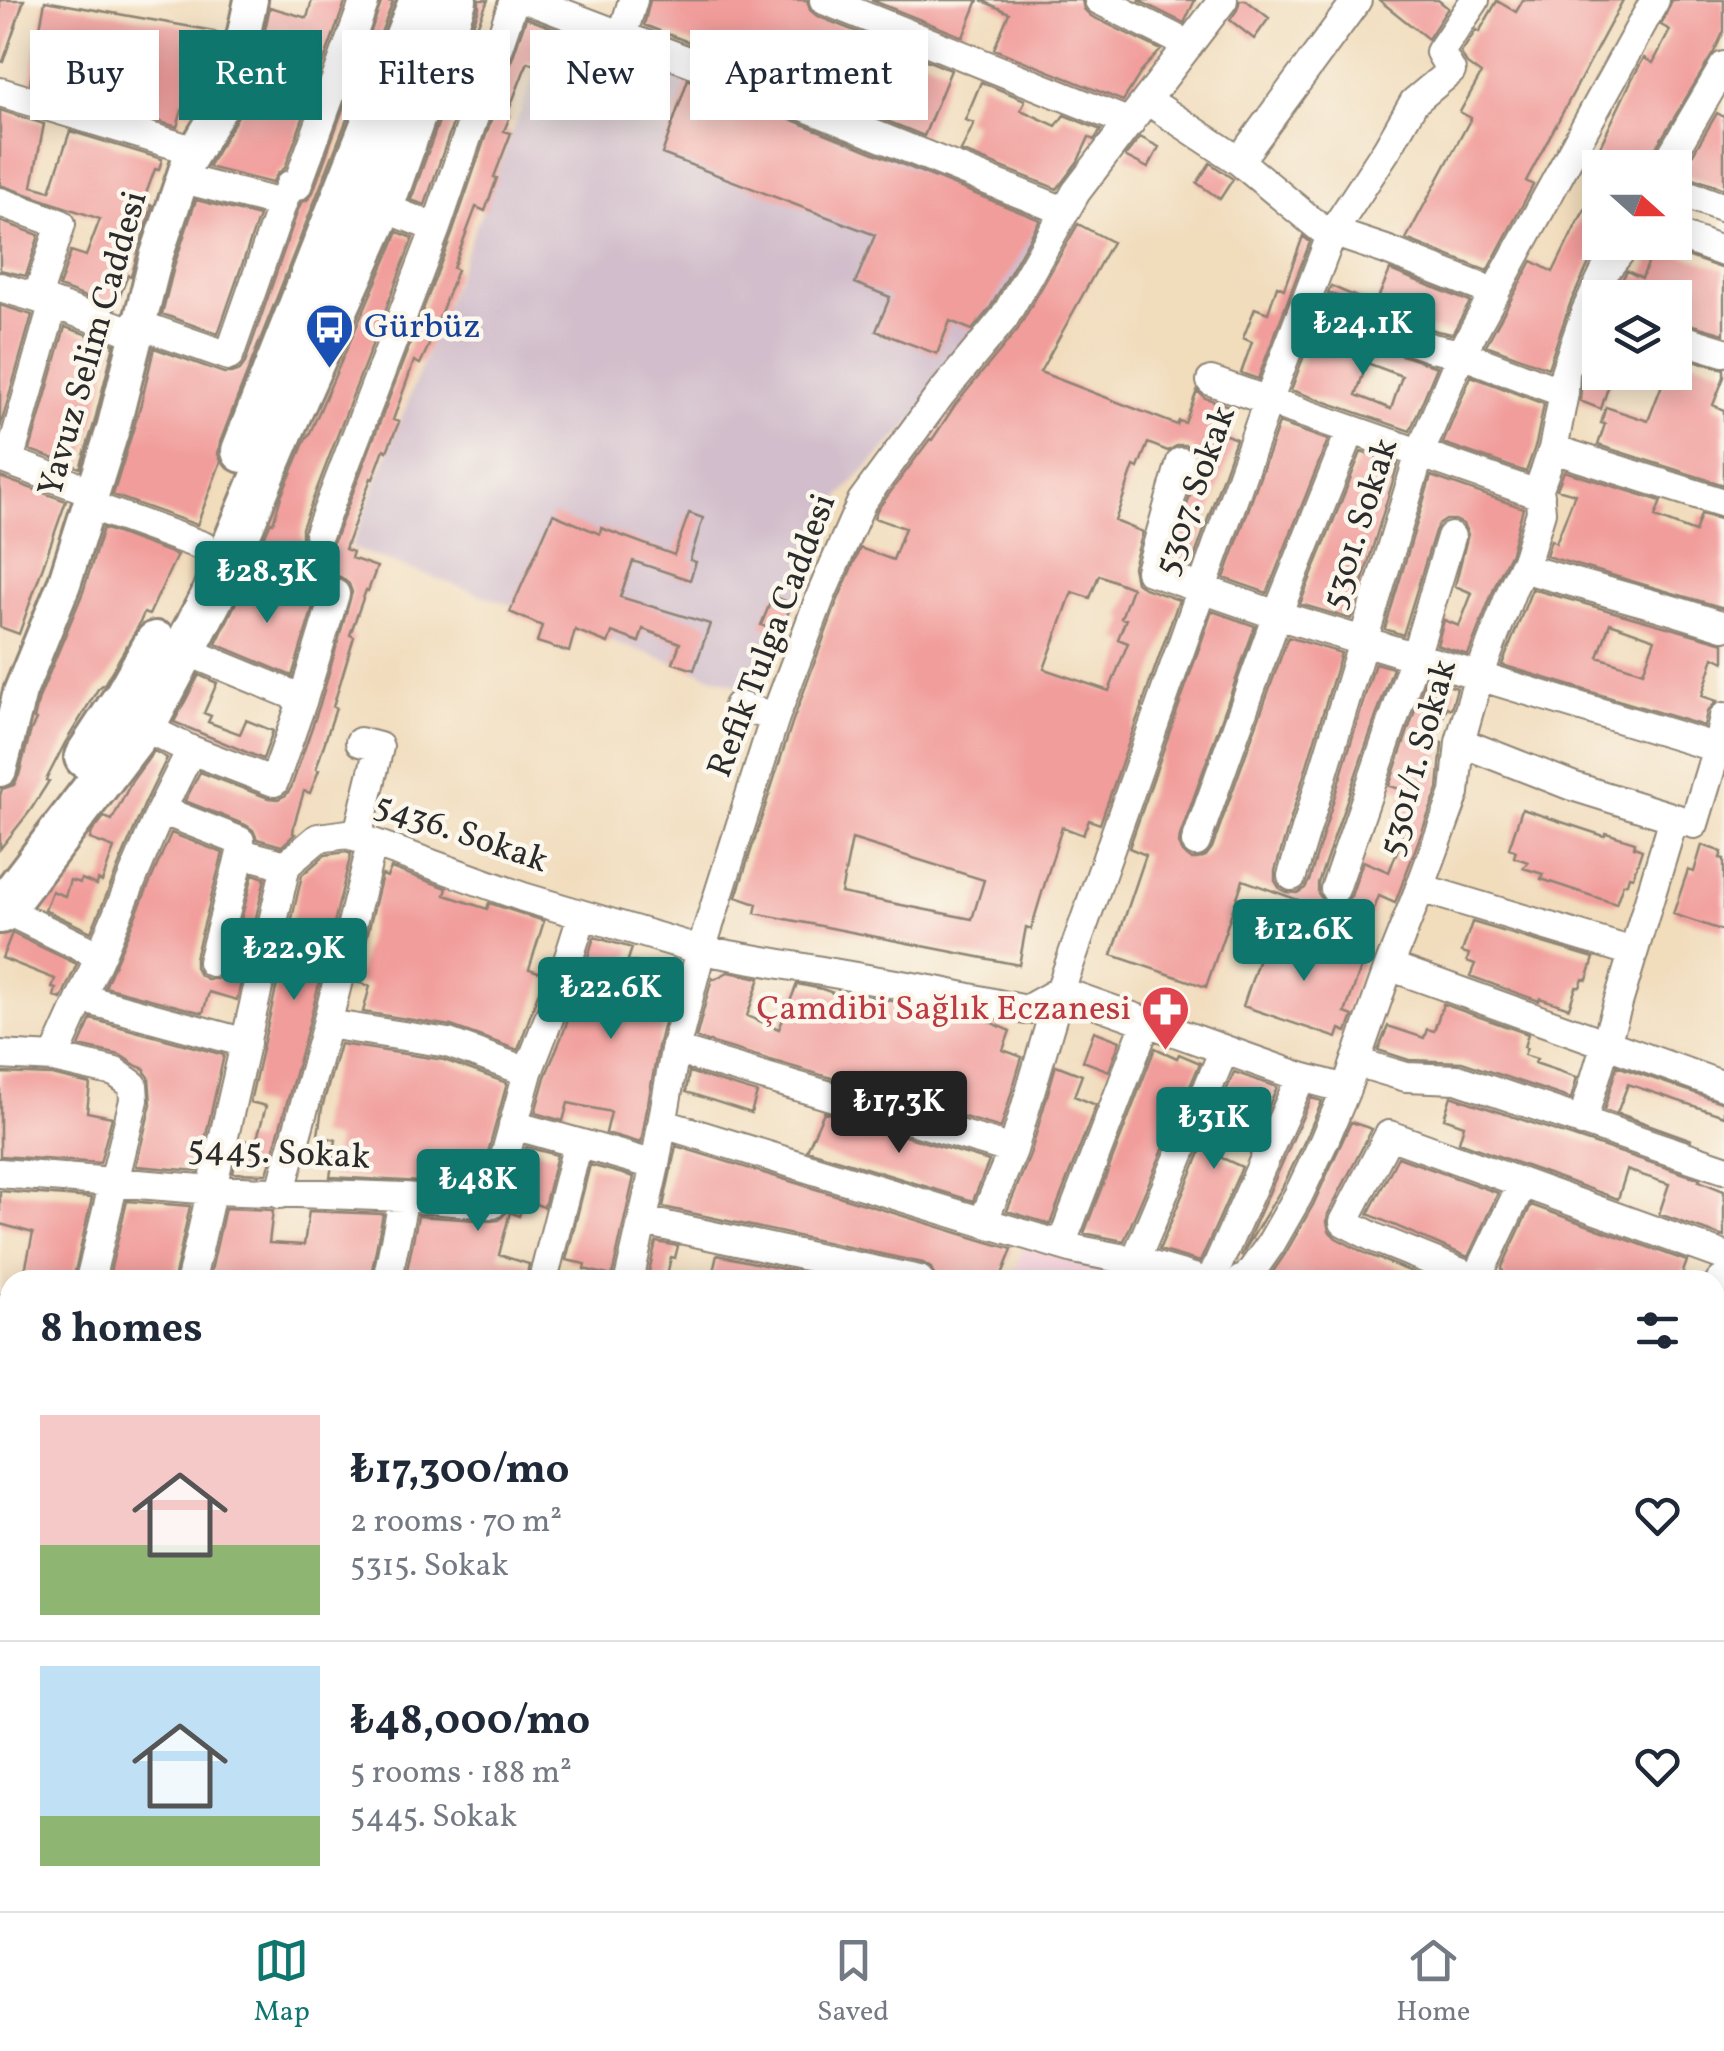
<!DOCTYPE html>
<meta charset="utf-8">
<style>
body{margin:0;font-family:Vollkorn,serif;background:#f6f6f7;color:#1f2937;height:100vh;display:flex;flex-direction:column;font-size:38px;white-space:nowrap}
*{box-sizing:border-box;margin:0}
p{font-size:32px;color:#747a83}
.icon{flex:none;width:55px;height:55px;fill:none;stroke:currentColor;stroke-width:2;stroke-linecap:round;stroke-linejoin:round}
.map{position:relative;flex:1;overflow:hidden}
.panel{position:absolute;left:0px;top:1270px;width:1725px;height:642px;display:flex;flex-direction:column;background:#fff;border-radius:30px 30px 0 0;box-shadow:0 5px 25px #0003}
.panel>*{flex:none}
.banner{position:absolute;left:30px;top:30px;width:1000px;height:90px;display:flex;gap:20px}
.needle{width:65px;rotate:111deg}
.fabs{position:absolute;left:1582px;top:150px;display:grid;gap:20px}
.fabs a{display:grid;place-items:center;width:110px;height:110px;border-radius:0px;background:#fff;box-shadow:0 5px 25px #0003;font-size:50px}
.price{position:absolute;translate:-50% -85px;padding:0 22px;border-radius:10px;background:#0f766e;color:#fff;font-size:32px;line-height:65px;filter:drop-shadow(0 2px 5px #0008)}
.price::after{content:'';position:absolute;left:50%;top:60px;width:30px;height:22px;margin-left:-15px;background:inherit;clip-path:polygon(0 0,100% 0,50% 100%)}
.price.current{background:#222;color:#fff}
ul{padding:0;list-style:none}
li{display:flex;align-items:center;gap:30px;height:250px;padding:0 40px}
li+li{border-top:2px solid #e0e1e3}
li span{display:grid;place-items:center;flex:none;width:280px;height:200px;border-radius:0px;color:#555}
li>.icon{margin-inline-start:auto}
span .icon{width:120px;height:120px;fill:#fffc;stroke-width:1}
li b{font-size:42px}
h2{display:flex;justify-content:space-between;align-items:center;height:120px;padding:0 40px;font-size:42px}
.chip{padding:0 35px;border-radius:0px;background:#fff;box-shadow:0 5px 25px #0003;font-size:35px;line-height:90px}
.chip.current{background:#0f766e;color:#fff}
.menu{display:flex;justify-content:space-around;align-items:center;height:140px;border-top:2px solid #e0e1e3;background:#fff;font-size:28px;color:#747a83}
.menu a{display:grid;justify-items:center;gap:5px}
.menu .current{color:#0f766e}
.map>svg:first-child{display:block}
.built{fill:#f5cfda}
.industrial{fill:#d1bdcb}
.building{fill:#f19d9b;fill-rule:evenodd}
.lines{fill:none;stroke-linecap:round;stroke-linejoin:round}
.minor-casing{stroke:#8e8474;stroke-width:32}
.tertiary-casing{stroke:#8e8474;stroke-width:38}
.secondary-casing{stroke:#8e8474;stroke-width:42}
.primary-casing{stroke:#8e8474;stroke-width:48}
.minor{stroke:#fff;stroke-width:28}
.tertiary{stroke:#fff;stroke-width:32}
.secondary{stroke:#fff;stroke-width:38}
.primary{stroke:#fff;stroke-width:42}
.labels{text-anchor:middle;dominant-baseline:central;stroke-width:9;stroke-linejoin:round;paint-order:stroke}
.transit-label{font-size:35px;fill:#164399;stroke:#fbf7ec;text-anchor:start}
.street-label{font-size:35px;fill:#2b2b2b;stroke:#fbf7ec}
.health-label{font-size:35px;fill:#be3a42;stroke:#fbf7ec;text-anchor:end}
</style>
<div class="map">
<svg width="1724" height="1911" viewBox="0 0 1724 1911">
<rect width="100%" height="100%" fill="#fbf7ec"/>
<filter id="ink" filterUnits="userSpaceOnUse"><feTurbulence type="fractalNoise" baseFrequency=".01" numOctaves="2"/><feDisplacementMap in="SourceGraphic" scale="20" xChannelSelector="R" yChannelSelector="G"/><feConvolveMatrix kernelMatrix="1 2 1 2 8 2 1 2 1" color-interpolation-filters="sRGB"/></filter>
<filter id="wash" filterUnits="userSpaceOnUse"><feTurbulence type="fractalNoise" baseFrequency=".0048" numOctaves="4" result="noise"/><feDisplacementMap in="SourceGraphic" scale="40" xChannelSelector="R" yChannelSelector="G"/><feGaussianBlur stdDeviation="2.25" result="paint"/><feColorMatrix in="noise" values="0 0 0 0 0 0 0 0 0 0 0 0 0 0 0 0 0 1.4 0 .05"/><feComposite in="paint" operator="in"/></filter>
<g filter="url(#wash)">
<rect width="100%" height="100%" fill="#f1dcbc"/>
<path class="built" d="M1023 1246 1145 1280H1011Z
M1715 1363H1724V1540L1715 1539Z"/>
<path class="industrial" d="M558 15 1059 207 967 364 840 496 758 693 351 548Z"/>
<g id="blocks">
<path class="building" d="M0 0H24L3 62 0 61Z
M312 0H346L285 168 278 173 272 183 208 167 251 94 270 7 307 18Z
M382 0 393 2 220 442 218 454 221 461 197 525 113 495 141 404 154 348 224 373H231L240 370 245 363 298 210 301 203 308 199 313 192Z
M479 0H488L476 29 484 33 425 205 411 200 479 8Z
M650 0H807L810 10 817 16 951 70 924 136 813 91 816 82 743 55 741 62 644 25Z
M871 0H978L963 37Z
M981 0H1082L1084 9 1091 16 1161 50 1143 69 1123 101 994 49 1009 13Z
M1138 0H1195L1184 23Z
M1240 0H1246L1269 18 1254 39 1230 20 1237 10Z
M1379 0H1438L1448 8 1428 39Z
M1523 0H1623L1526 181 1533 185 1531 189 1487 271 1406 239 1471 118 1460 112 1481 74 1467 64 1461 53 1476 30 1479 32 1497 1 1516 12Z
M1672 0H1724V31L1714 52 1649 159 1647 168H1624L1596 155 1632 79 1644 58 1653 63 1670 30 1661 25Z
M45 1 214 31 223 35 213 82 210 87 201 83 190 113 182 110 177 127 80 98 95 55 59 48 51 89 30 83Z
M526 18 643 62 630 98 528 62 524 71 507 115 510 116 504 131 511 133 494 177 497 178 485 211 476 207 453 268 457 270 429 345 420 364 414 361 393 420 399 422 387 451 384 449 373 479 371 478 345 549 353 552 351 558 377 567 368 591 366 590 350 635 354 637 333 707 336 708 316 769 319 770 310 793 304 791 294 825 293 833 295 834 282 846 257 839 253 830 246 825 185 801 200 772 268 798 278 799 286 795 291 788 320 704 352 592 349 584 342 578 262 542 271 522 273 523 281 497 304 443 308 435H309L398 232 413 238 302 528V537L305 543 314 550H323L329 547 335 539 452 234Z
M688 79 735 97 1040 220 990 308 972 330 950 321 937 354 876 331 890 297 855 283 875 235 662 154Z
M981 82 1025 100 1021 110 1056 126 1064 115 1101 130 1094 140 1089 137 1078 161 1057 189 961 151 974 123 965 120Z
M0 110 44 124 32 186 50 191 70 131 162 159 159 170 155 169 143 202 152 206 131 276 128 275 115 308 59 287 71 251 86 256 100 219 0 185Z
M1717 113 1724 117V189L1681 174Z
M1140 137 1159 147 1148 168 1125 156Z
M1210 163 1233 179 1220 199 1197 183Z
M1600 184V242H1605L1589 263 1570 304 1548 368 1486 345 1532 261 1553 272 1577 223Z
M196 200 259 216 218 334 162 314 175 263Z
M0 221 39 235 26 276 0 270Z
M1078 224 1112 242 1040 372 1177 425 1179 421 1185 423 1197 391 1205 398 1229 406 1219 432 1236 439 1191 567 1171 560 1198 467V457L1193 449 1185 445H1178L1168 451 1148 443 1138 468 1134 466 1115 521 1143 532 1133 567 1136 582 1144 588 1179 600 1100 824 1089 820 1083 835 1062 827 1031 929 1026 927 1019 965 755 913 757 904 736 897 792 723 837 602 860 548 893 560 905 528 874 518 877 510 930 439 932 440 955 405 1018 329ZM1099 575 1132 588 1121 618 1126 619 1118 639 1128 643 1109 691 1044 669 1072 592 1090 598ZM852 839 984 880 972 919 841 893Z
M1303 236 1310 242 1258 379 1241 373 1252 342 1243 338 1255 308 1268 313 1277 286 1284 289Z
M1657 242H1660L1669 250 1724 269V334L1675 320V298H1612L1627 271 1642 278Z
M1390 270 1470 302 1452 334 1437 331 1328 293 1331 286 1375 305Z
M0 305 32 315 0 428Z
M1600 324V372H1613L1601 409 1580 401 1582 375Z
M1315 326 1437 367 1410 431 1291 390ZM1367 363 1402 376 1391 409 1356 395Z
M65 327 114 344 94 424 80 468 30 450Z
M1675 355 1724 369V377L1713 405 1724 410V485L1598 445 1605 424 1601 423 1606 407 1648 421 1667 372H1675Z
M1471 376 1544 404 1536 444 1526 472 1443 443Z
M1279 423 1328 440 1267 593 1224 578Z
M1361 452 1398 464 1351 619 1300 604Z
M1564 471 1661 501 1655 517 1695 532 1701 514 1724 520V608L1546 556 1551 540 1556 543 1575 494 1557 489Z
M1431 476 1523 508 1511 552 1497 581 1468 655 1437 645 1444 620 1459 626 1472 593 1455 586 1468 534 1463 524 1455 520H1446L1438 525 1435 531 1403 635 1385 629Z
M0 477 66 501 19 634 0 627Z
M689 513 703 518 690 560 696 562 690 580 633 561 620 597 710 624 694 670 673 663 680 643 643 629 639 642 612 632 608 643 575 630 569 652 537 642 542 626 510 612 553 514 600 534 601 528 674 555Z
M103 528 177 555 149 615 144 613 138 627 105 683 98 689 65 743 46 780 49 781 30 811 0 849V795L2 789 14 785 19 775 31 730 36 720 34 719 39 698 83 592Z
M249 575 314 604 292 676 216 644Z
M1532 589 1724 643V662L1714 657 1702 696 1717 701 1707 712 1704 726 1502 665ZM1610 623 1655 639 1643 672 1598 657Z
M773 596 792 604 780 632 761 625Z
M1212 611 1255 626 1180 836 1179 844 1182 852 1191 859H1198L1206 856 1212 848 1288 637 1341 653 1275 871V881L1280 889 1286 892 1297 893 1305 888 1309 881 1375 663 1393 668 1318 883V893L1325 903 1323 909 1243 880 1206 987 1112 955 1146 855 1129 848Z
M199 675 217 683 204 713 211 716 208 722 240 734 246 720 273 731 263 759 174 722Z
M1426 678 1457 688 1451 709 1447 707 1434 740 1442 743 1438 789 1395 903 1379 896 1371 917 1340 905 1351 896 1363 861 1389 872 1403 836 1391 831 1404 790 1389 786Z
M154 751 167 758 145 803 91 932 45 910 52 891 65 896 70 880 80 883 81 879 97 885 98 880 102 882 114 848 90 839 92 832 104 817 112 820 132 781Z
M1522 809 1604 836 1606 833 1635 842 1634 847 1642 850 1633 877 1629 876 1627 883 1623 884 1616 904 1541 879 1543 874 1523 868 1528 862 1514 857 1516 851 1509 848Z
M171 833 223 853 195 958V967L200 975 207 979H217L225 974 229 966 253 874 265 878 237 1000 209 992 203 1013 105 987Z
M1702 845 1722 852 1720 858 1724 859V931L1673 914 1688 870 1694 872Z
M346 852 351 854 310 1020 267 1174 233 1173 241 1140 256 1142 266 1106 250 1102 302 875 325 855Z
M391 868 447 888 445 895 487 909 489 903 544 921 529 969 545 974 518 1050 451 1026 363 1012 370 986 356 982 382 875 387 877Z
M1472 922 1594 958 1587 980 1583 979 1580 987H1576L1569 1008 1540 998 1539 1001 1470 976 1475 964 1467 961 1469 954 1462 952Z
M1269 929 1363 962 1345 1013 1353 1016 1347 1032 1340 1029 1337 1038 1243 1006Z
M12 933 77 964 61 999 54 996 56 989 52 988 55 979 2 958Z
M594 937 632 948 628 960 663 970 665 963 678 967 658 1047 641 1143 606 1133 611 1112 568 1103 563 1121 535 1113 545 1077 564 1031 576 995 584 997 595 962 587 960Z
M728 972 760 978 747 1016 779 1029 797 984 822 989 865 1004 868 997 934 1008 952 1016 953 1012 981 1018 1010 1031 1003 1050 1022 1057 1001 1128 696 1038 712 978 715 979Z
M1443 1004 1528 1034 1524 1047 1527 1048 1524 1055 1537 1059 1535 1063 1577 1077 1571 1099 1462 1062 1409 1060 1378 1050 1388 1026 1424 1038 1427 1029 1434 1031Z
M91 1019 224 1055 198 1171 136 1166 151 1104 149 1077 145 1072V1069L137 1066 120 1055 79 1046Z
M1094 1031 1120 1041 1109 1071 1083 1061Z
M340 1044 444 1060 507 1083 479 1185 330 1177 336 1140 318 1135 322 1108Z
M1155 1048 1177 1058 1179 1054 1200 1063 1124 1241 1084 1233Z
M1056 1065 1082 1075 1074 1096 1096 1105 1050 1224 1007 1211 1030 1155Z
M1617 1066 1724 1103V1116L1628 1084 1617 1113 1692 1140 1604 1110Z
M689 1072 757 1093 751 1113 686 1092Z
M1234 1072 1277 1087 1264 1117 1241 1108 1222 1154V1158L1242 1167 1200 1262 1159 1250Z
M0 1073 52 1075 90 1084 87 1112 112 1117 100 1163 0 1156Z
M1451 1096 1700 1179 1699 1181 1724 1191V1237L1659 1214 1669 1184 1627 1170 1618 1199 1459 1142 1464 1125 1444 1118Z
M1311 1098 1322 1101 1308 1134 1282 1188 1241 1256Z
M824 1112 989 1161 973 1201 807 1150Z
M1351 1122 1372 1129 1328 1214 1327 1222 1329 1231 1336 1238 1367 1254 1432 1280H1267L1285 1254 1313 1205Z
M676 1146 978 1239 1012 1249 1000 1280H936L931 1268 923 1263 663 1207Z
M526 1147 557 1155 544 1207 524 1200 519 1216 510 1212 499 1255 529 1264 526 1280H405L418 1216 491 1221 499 1220 509 1209Z
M1398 1157 1498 1193 1468 1257 1368 1214Z
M590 1165 634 1177 612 1276 584 1269 585 1264 566 1260Z
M0 1191 92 1198 73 1280H23L33 1233 0 1224Z
M127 1201 190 1206 174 1280H108Z
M1531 1205 1687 1261 1680 1280H1621L1599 1272 1597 1280H1504L1502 1267Z
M225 1208 273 1210 269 1243 304 1245 309 1211 383 1214 370 1280H209Z
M656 1242 678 1246 675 1258 671 1257 666 1280H647Z
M717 1255 835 1280H711Z"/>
</g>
</g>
<g filter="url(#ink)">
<use href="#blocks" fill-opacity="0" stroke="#8e8474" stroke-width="2.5"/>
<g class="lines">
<defs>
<path id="minor" d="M528 0 741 81 1064 211
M824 0 1130 123
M1099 0 1189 45
M622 37 633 0
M0 92 196 151
M1147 100 1239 161 1320 228 1386 250 1495 293
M1239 161 1357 0
M1664 168 1724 66
M183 179 282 204
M1675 190 1724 208
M0 202 61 224 37 298 137 334
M382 207 436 228
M1675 234 1724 252
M0 287 37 298
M1306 304 1432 348 1461 354 1564 393
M140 325 229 356 282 204 290 185 297 186 365 0
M1675 337 1724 352
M1211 381 1540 495
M1553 449 1724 503
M0 458 93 492
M9 461 53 305
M1181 462 1150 571 1277 615 1724 750
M89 505 203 546
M319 533 436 228 514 0
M1522 568 1662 607 1724 626
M184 650 303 699 335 594 232 548
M738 706 775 717
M142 726 191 750 161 810 240 841 241 853 286 865 318 838 348 834 523 897 701 950 936 991 1026 1010 1060 991 1301 1077 1346 1089
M1460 742 1572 786 1694 824 1717 748 1724 717
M191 750 274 782 303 699
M357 838 379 747 360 742
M1196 842 1277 615 1351 430
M1292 876 1420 453 1461 354 1655 0
M1420 888 1633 952
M1335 889 1415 657 1451 537
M3 909 100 956
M212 962 241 853
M1389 966 1724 1086
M81 998 246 1043
M327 1024 448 1043 528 1072
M675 1050 1013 1150
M0 1055 54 1058 100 956 161 810
M54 1058 115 1072 133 1085 134 1100 90 1280
M1356 1062 1406 1077 1457 1079 1724 1169
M1582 1122 1674 818
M664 1124 983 1222 1074 1249 1135 1261 1200 1280
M513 1125 578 1143
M0 1173 213 1190 404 1197 492 1204 528 1072 554 1005 582 916
M280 1194 327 1024 372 844
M643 1221 919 1280
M983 1222 1013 1150 1060 991 1268 401 1332 233 1387 149 1414 102 1451 71 1440 52 1475 0
M1061 1245 1146 1023
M1135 1261 1224 1050
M191 1280 286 865
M387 1280 404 1197
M543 1280 578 1143 655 1165
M629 1280 655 1165 675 1050 701 950 775 717 821 595 862 501 941 394 1004 318 1076 192 1223 0
M1211 1280 1301 1077
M1241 1280 1246 1279 1270 1245 1298 1196 1324 1141 1346 1089 1389 966 1420 888 1455 793 1460 742 1479 676 1513 587 1527 558 1541 512 1539 488 1553 449 1564 393 1565 372 1586 311 1605 271 1628 242
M1476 1280 1522 1184
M1479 1280 1375 1238 1344 1222 1389 1135 1724 1256
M0 1309 10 1311
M0 1444 10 1447
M1715 1561 1724 1563
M1715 1668 1724 1670
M0 1805 10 1809
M1715 1806 1724 1808
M879 1902 903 1911
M1182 1902 1208 1911
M1582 1902 1619 1911
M11 1911 14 1902
M131 1911 134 1902
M237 1911 240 1902
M340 1911 343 1902
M445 1911 448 1902
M611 1911 614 1902
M717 1911 721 1902
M791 1911 794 1902
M857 1911 860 1902
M923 1911 925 1902
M1272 1911 1274 1902"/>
<path id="tertiary" d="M0 770 20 692 64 584 113 429 156 257 188 162 232 89 251 0
M0 1538 10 1545
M537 1902 562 1911"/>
<path id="secondary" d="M1715 1306 1724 1285
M1479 1911 1481 1902"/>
<path id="primary" d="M243 451 421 0
M86 757 126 696 156 643
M0 912 149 717 212 597 281 433 382 207 455 0"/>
</defs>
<use href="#minor" class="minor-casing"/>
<use href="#tertiary" class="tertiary-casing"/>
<use href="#secondary" class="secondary-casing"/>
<use href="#primary" class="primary-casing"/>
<use href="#minor" class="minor"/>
<use href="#tertiary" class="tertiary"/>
<use href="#secondary" class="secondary"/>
<use href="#primary" class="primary"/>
</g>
</g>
<defs>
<symbol id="bus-pin" viewBox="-11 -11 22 30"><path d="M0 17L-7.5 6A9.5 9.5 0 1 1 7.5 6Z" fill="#1a4fb4" stroke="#fbf7ec"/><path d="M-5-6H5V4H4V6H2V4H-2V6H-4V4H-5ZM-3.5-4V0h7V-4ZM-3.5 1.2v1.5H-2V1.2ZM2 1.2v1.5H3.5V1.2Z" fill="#fff"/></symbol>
<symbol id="pharmacy-pin" viewBox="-11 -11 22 30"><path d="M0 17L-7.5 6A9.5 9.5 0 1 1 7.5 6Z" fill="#e0444e" stroke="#fbf7ec"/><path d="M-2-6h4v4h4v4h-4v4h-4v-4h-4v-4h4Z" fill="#fff"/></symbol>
</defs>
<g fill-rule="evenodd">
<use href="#bus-pin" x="302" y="300" width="55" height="75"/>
<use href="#pharmacy-pin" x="1138" y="982" width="55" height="75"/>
</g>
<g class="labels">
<g class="transit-label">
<text x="364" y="328">Gürbüz</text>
</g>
<g class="street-label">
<text transform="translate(94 344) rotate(-74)">Yavuz Selim Caddesi</text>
<text transform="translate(1196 491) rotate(-70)">5307. Sokak</text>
<text transform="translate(1361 524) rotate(-72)">5301. Sokak</text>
<text transform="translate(773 636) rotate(-69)">Refik Tulga Caddesi</text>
<text transform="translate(1419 758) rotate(-74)">5301/1. Sokak</text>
<text transform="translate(461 834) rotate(19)">5436. Sokak</text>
<text transform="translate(279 1154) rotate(3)">5445. Sokak</text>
</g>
<g class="health-label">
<text x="1131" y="1010">Çamdibi Sağlık Eczanesi</text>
</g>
</g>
</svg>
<div class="fabs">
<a><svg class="needle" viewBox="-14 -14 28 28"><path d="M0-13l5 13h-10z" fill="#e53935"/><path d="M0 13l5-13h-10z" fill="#747a83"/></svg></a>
<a><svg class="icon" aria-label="layers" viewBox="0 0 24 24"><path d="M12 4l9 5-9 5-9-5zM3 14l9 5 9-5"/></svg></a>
</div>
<b class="price" style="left:1363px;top:378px">₺24.1K</b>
<b class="price" style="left:267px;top:626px">₺28.3K</b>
<b class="price" style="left:1304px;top:984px">₺12.6K</b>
<b class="price" style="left:294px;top:1003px">₺22.9K</b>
<b class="price" style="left:611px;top:1042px">₺22.6K</b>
<b class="price current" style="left:899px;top:1156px">₺17.3K</b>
<b class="price" style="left:1214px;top:1172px">₺31K</b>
<b class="price" style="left:478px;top:1234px">₺48K</b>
<div class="banner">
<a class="chip">Buy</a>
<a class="chip current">Rent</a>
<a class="chip">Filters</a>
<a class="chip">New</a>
<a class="chip">Apartment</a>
</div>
<section class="panel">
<h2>8 homes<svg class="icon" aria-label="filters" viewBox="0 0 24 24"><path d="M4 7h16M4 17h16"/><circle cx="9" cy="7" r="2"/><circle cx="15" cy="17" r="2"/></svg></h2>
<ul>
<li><span style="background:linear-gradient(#f6c9c9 65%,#8fb573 0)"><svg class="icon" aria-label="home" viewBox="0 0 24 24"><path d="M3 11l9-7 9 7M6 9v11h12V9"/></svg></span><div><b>₺17,300/mo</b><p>2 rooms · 70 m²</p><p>5315. Sokak</p></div><svg class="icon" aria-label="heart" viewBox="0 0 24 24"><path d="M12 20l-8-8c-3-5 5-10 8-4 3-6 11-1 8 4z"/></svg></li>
<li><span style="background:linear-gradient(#bfe0f5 75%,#8fb573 0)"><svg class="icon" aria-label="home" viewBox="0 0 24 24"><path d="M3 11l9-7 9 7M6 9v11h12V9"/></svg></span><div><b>₺48,000/mo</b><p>5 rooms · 188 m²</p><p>5445. Sokak</p></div><svg class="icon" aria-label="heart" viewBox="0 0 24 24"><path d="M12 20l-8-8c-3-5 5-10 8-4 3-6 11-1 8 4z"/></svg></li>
</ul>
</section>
</div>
<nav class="menu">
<a class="current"><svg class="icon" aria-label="map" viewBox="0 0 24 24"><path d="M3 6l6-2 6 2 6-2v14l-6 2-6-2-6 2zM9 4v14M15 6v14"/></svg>Map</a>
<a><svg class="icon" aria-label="saved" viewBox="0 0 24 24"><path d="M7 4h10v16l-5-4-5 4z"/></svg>Saved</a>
<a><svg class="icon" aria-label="home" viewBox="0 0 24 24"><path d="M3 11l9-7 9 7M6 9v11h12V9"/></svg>Home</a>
</nav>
